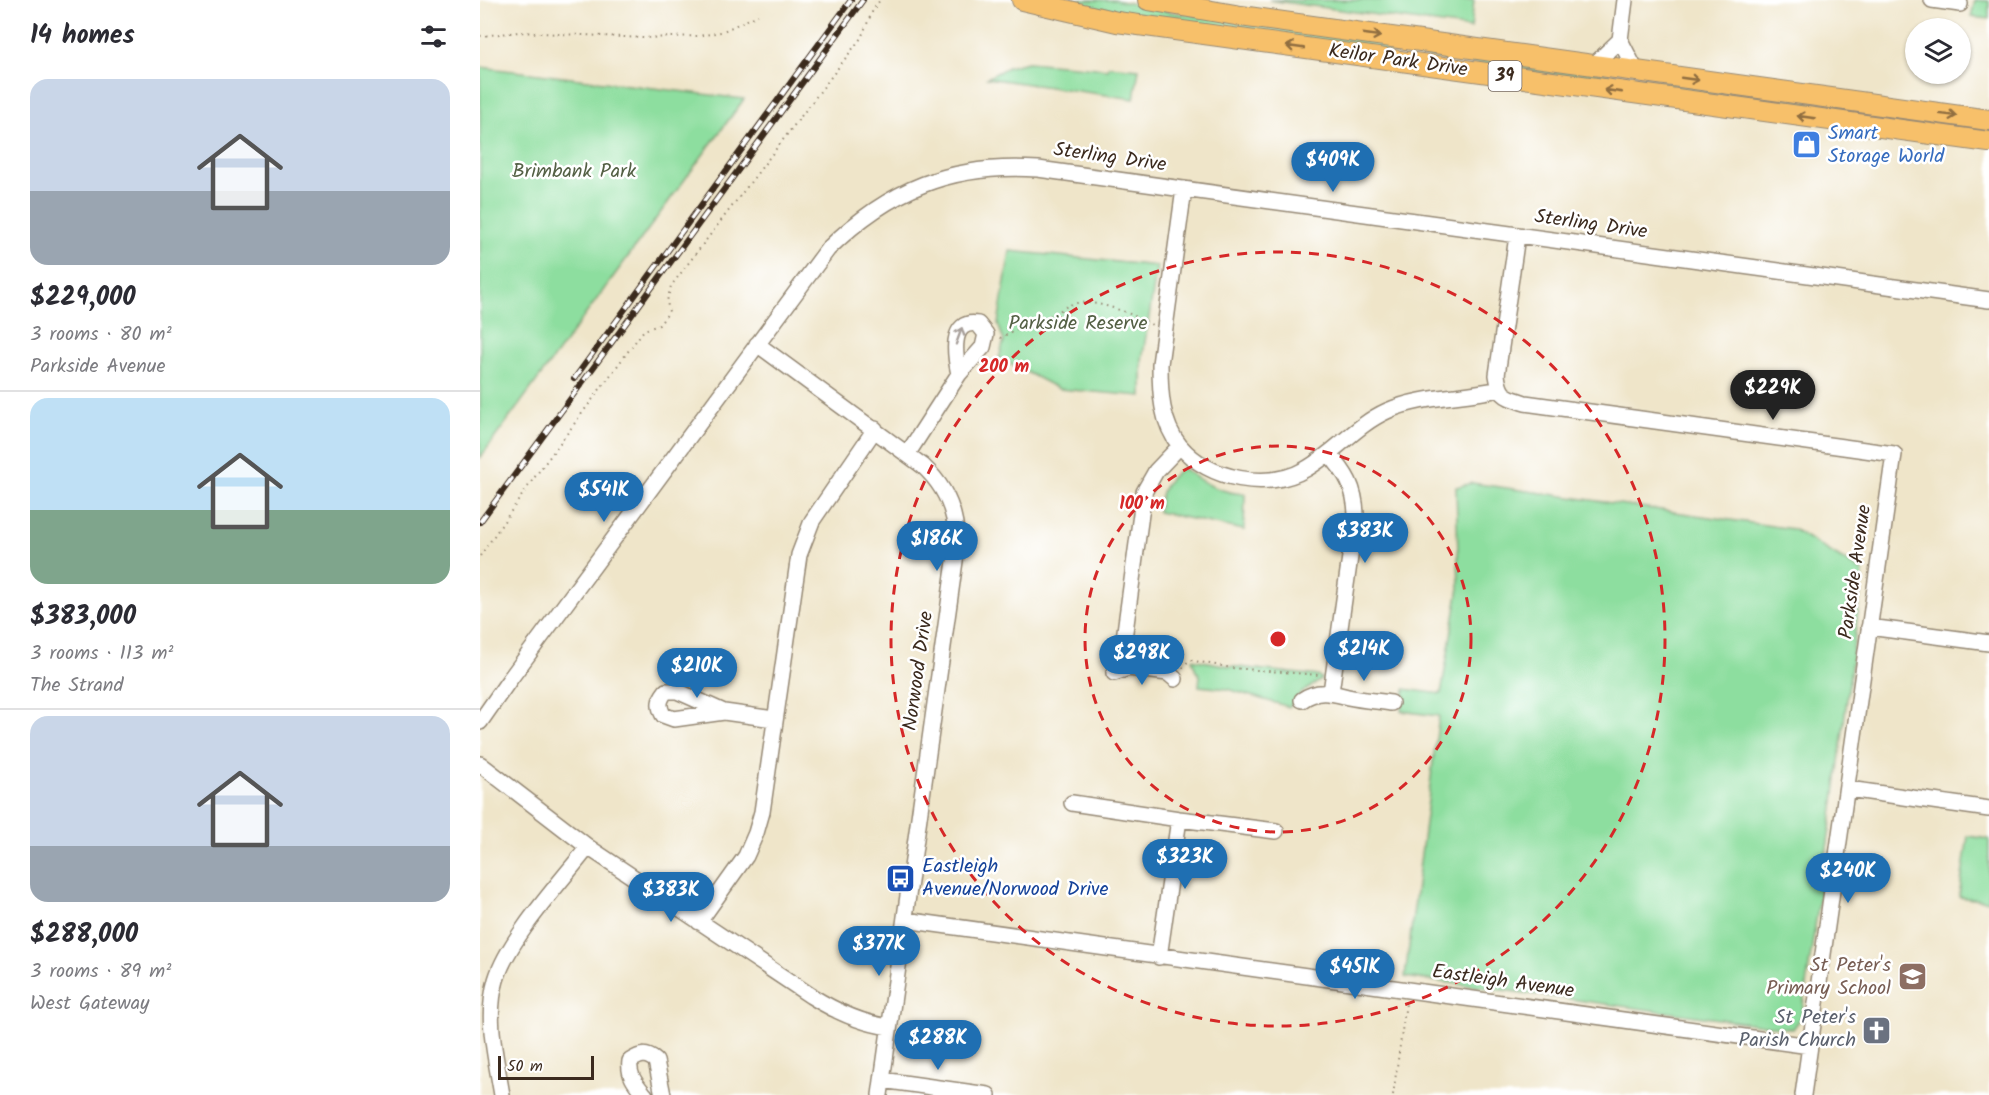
<!DOCTYPE html>
<meta charset="utf-8">
<style>
body{margin:0;font-family:Kalam,sans-serif;background:#f2f2f3;color:#2b2b33;height:100vh;display:flex;flex-direction:column;font-size:22px;white-space:nowrap}
*{box-sizing:border-box;margin:0}
p{font-size:20px;color:#7c7c81}
.icon{flex:none;width:33px;height:33px;fill:none;stroke:currentColor;stroke-width:2;stroke-linecap:round;stroke-linejoin:round}
.map{position:relative;flex:1;overflow:hidden}
.side{display:flex;flex-direction:column;background:#fff;width:480px}
.side>*{flex:none}
.tools{position:absolute;left:1425px;top:18px;display:grid;gap:12px}
.tools a{display:grid;place-items:center;width:66px;height:66px;border-radius:50%;background:#fff;box-shadow:0 2px 4px #0004;font-size:30px}
.scale{position:absolute;left:18px;bottom:15px;width:96px;box-sizing:border-box;padding-left:6px;border:3px solid #3b2a1e;border-top:0;font-size:16px;line-height:21px;white-space:nowrap;color:#3b2a1e;-webkit-text-stroke:4px #fff;paint-order:stroke}
.price{position:absolute;translate:-50% -51px;padding:0 14px;border-radius:21px;background:#1f6fb2;color:#fff;font-size:20px;line-height:39px;filter:drop-shadow(0 2px 3px #0008)}
.price::after{content:'';position:absolute;left:50%;top:36px;width:18px;height:14px;margin-left:-9px;background:inherit;clip-path:polygon(0 0,100% 0,50% 100%)}
.price.selected{background:#222;color:#fff}
ul{padding:0;list-style:none}
li{display:grid;align-content:center;gap:12px;height:318px;padding:0 30px}
li+li{border-top:2px solid #e1e1e2}
li span{display:grid;place-items:center;height:186px;border-radius:18px;color:#555}
li>.icon{margin-inline-start:auto}
span .icon{width:108px;height:108px;fill:#fffc;stroke-width:1}
li b{font-size:26px}
h2{display:flex;justify-content:space-between;align-items:center;height:72px;padding:0 30px;font-size:26px}
main{display:flex;flex:1;min-height:0}
.map>svg:first-child{display:block}
.green{fill:#8dde9f;stroke:#64845e;stroke-width:1.5}
.lines{fill:none;stroke-linecap:round;stroke-linejoin:round}
.minor-casing{stroke:#958874;stroke-width:18}
.major-casing{stroke:#958874;stroke-width:22}
.path{stroke:#958874;stroke-width:2;stroke-dasharray:1.5 4.5;stroke-linecap:butt}
.minor{stroke:#fff;stroke-width:15}
.major{stroke:#f7c06b;stroke-width:20}
.rail-casing{stroke:#3b2a1e;stroke-width:6}
.rail{stroke:#fff;stroke-width:4;stroke-dasharray:11;stroke-linecap:butt}
.oneway{stroke:#906e41}
.oneway2{stroke:#a79f9a}
.ring{fill:none;stroke:#d62828;stroke-width:3;stroke-dasharray:10 8}
.labels{text-anchor:middle;dominant-baseline:central;stroke-width:5;stroke-linejoin:round;paint-order:stroke}
.shield{fill:#fff;stroke:#766a62;stroke-width:1.5}
.shield-label{font-size:18px;font-weight:bold;fill:#3b2a1e}
.street-label{font-size:20px;fill:#3b2a1e;stroke:#fff}
.shop-label{font-size:20px;fill:#366cbe;stroke:#fff;text-anchor:start}
.park-label{font-size:20px;fill:#546045;stroke:#fff}
.transit-label{font-size:20px;fill:#164399;stroke:#fff;text-anchor:start}
.education-label{font-size:20px;fill:#785e54;stroke:#fff;text-anchor:end}
.worship-label{font-size:20px;fill:#5b616d;stroke:#fff;text-anchor:end}
.centre{fill:#d62828;stroke:#fff;stroke-width:3}
.ring-label{font-size:18px;text-anchor:middle;font-weight:bold;fill:#d62828;stroke:#fff;stroke-width:5;stroke-linejoin:round;paint-order:stroke}
</style>
<main>
<section class="side">
<h2>14 homes<svg class="icon" aria-label="filters" viewBox="0 0 24 24"><path d="M4 7h16M4 17h16"/><circle cx="9" cy="7" r="2"/><circle cx="15" cy="17" r="2"/></svg></h2>
<ul>
<li><span style="background:linear-gradient(#c9d6e8 60%,#9aa5b1 0)"><svg class="icon" aria-label="home" viewBox="0 0 24 24"><path d="M3 11l9-7 9 7M6 9v11h12V9"/></svg></span><div><b>$229,000</b><p>3 rooms · 80 m²</p><p>Parkside Avenue</p></div></li>
<li><span style="background:linear-gradient(#bfe0f5 60%,#7fa58c 0)"><svg class="icon" aria-label="home" viewBox="0 0 24 24"><path d="M3 11l9-7 9 7M6 9v11h12V9"/></svg></span><div><b>$383,000</b><p>3 rooms · 113 m²</p><p>The Strand</p></div></li>
<li><span style="background:linear-gradient(#c9d6e8 70%,#9aa5b1 0)"><svg class="icon" aria-label="home" viewBox="0 0 24 24"><path d="M3 11l9-7 9 7M6 9v11h12V9"/></svg></span><div><b>$288,000</b><p>3 rooms · 89 m²</p><p>West Gateway</p></div></li>
</ul>
</section>
<div class="map">
<svg width="1509" height="1095" viewBox="0 0 1509 1095">
<rect width="100%" height="100%" fill="#fff"/>
<filter id="ink" filterUnits="userSpaceOnUse"><feTurbulence type="fractalNoise" baseFrequency=".0167" numOctaves="2"/><feDisplacementMap in="SourceGraphic" scale="12" xChannelSelector="R" yChannelSelector="G"/><feConvolveMatrix kernelMatrix="1 2 1 2 8 2 1 2 1" color-interpolation-filters="sRGB"/></filter>
<filter id="wash" filterUnits="userSpaceOnUse"><feTurbulence type="fractalNoise" baseFrequency=".008" numOctaves="4" result="noise"/><feDisplacementMap in="SourceGraphic" scale="24" xChannelSelector="R" yChannelSelector="G"/><feGaussianBlur stdDeviation="1.35" result="paint"/><feColorMatrix in="noise" values="0 0 0 0 0 0 0 0 0 0 0 0 0 0 0 0 0 1.4 0 .05"/><feComposite in="paint" operator="in"/></filter>
<g filter="url(#wash)">
<rect width="100%" height="100%" fill="#efe5c9"/>
<path class="green" d="M571 0H635L691 12 1509 127V135L677 20Z
M789 0H994L991 28Z
M1495 0 1509 1V19L1491 17Z
M547 62 628 69V66L659 69 654 99 507 78 528 67Z
M0 67 264 99 0 458Z
M530 251 677 266 662 361V396L579 389 519 358 524 341 518 324Z
M703 468C722 483 741 493 765 494L764 530 678 512C680 491 685 480 703 468Z
M992 483 1313 529 1383 572 1353 809 1321 1018 1313 1029 925 977 959 716 921 711 925 689 961 694 979 588 976 487Z
M712 659 749 666 839 676 842 679 820 694 809 707 747 689 719 686 720 675 716 671Z
M1488 836 1509 839V901L1479 897Z"/>
</g>
<g filter="url(#ink)">
<g class="lines">
<defs>
<path id="minor" d="M1145 0 1140 40 1156 71
M1452 0 1480 4
M1114 65 1140 40
M704 189 680 364C680 392 681 423 700 446 729 480 788 491 826 469 856 452 876 425 907 411 943 395 982 398 1019 389
M1037 236 1017 375C1020 397 1025 396 1045 403L1414 454 1323 1095
M277 344 443 466C469 490 479 520 476 554L400 1095
M428 453 479 374 503 347 506 334 498 324C469 319 475 356 479 374
M849 454C866 473 875 487 876 514L851 692
M1389 627 1509 643
M649 668 643 646 664 492 676 471 700 446
M634 673 649 668 688 673 695 679
M822 700C838 689 851 693 868 697 882 700 897 701 911 703
M244 712 194 719 183 715C178 705 179 700 186 691H197L244 712 294 719
M0 722 30 679 348 249C409 189 472 163 558 169L1509 300
M0 764 108 847 331 996C355 1011 380 1023 409 1027
M1368 789 1509 809
M592 803 699 819 796 831
M425 920 1330 1046
M219 922 266 856 276 833 282 812 319 555 332 521 395 429
M679 957 699 819
M402 1080 508 1095
M22 1095C16 1058 5 1018 16 980 28 939 81 882 108 847
M165 1095C156 1084 148 1076 150 1061 161 1054 166 1053 176 1061L183 1095"/>
<path id="major" d="M542 0 637 22 1509 142
M668 0 761 16 1509 120"/>
</defs>
<use href="#minor" class="minor-casing"/>
<use href="#major" class="major-casing"/>
<path class="path" d="M0 36 39 32 164 38 219 36 241 32 278 15
M520 338C536 329 554 323 571 315 580 312 587 304 597 303 618 300 654 314 672 325
M0 556 54 478 164 330 179 325 189 312 187 301 191 286 381 38 393 10 400 0
M703 668 709 660 752 668 839 675
M913 1095 926 1003"/>
<use href="#minor" class="minor"/>
<use href="#major" class="major"/>
<defs>
<path id="rail" d="M94 379 371 0
M0 522 383 0"/>
</defs>
<use href="#rail" class="rail-casing"/>
<use href="#rail" class="rail"/>
</g>
<defs><path id="oneway-shaft" d="M-6 0H5M1.5-3L5.5 0L1.5 3" fill="none" stroke-width="1.6" stroke-linecap="round" stroke-linejoin="round" transform="scale(1.5)"/></defs>
<g class="oneway">
<use href="#oneway-shaft" transform="translate(892 35) rotate(8)"/>
<use href="#oneway-shaft" transform="translate(815 47) rotate(-172)"/>
<use href="#oneway-shaft" transform="translate(1210 79) rotate(8)"/>
<use href="#oneway-shaft" transform="translate(1133 91) rotate(-172)"/>
<use href="#oneway-shaft" transform="translate(1468 115) rotate(7)"/>
<use href="#oneway-shaft" transform="translate(1326 117) rotate(-172)"/>
</g>
<use class="oneway2" href="#oneway-shaft" transform="translate(479 336) rotate(-70)"/>
</g>
<g class="ring">
<circle cx="798" cy="639" r="193"/>
<circle cx="798" cy="639" r="387"/>
</g>
<defs>
<symbol id="shop-square" viewBox="-11 -11 22 22"><rect x="-9" y="-9" width="18" height="18" rx="4" fill="#3f7fe0" stroke="#fff"/><path d="M-5-2.5h2.3a2.7 3.5 0 0 1 5.4 0H5L5.5 6h-11ZM-1.5-2.5h3a1.5 2.3 0 0 0-3 0Z" fill="#fff"/></symbol>
<symbol id="bus-square" viewBox="-11 -11 22 22"><rect x="-9" y="-9" width="18" height="18" rx="4" fill="#1a4fb4" stroke="#fff"/><path d="M-5-6H5V4H4V6H2V4H-2V6H-4V4H-5ZM-3.5-4V0h7V-4ZM-3.5 1.2v1.5H-2V1.2ZM2 1.2v1.5H3.5V1.2Z" fill="#fff"/></symbol>
<symbol id="school-square" viewBox="-11 -11 22 22"><rect x="-9" y="-9" width="18" height="18" rx="4" fill="#8d6e63" stroke="#fff"/><path d="M0-5L7-2L0 1L-7-2ZM-4 1L0 2.5L4 1V4Q0 6-4 4Z" fill="#fff"/></symbol>
<symbol id="church-square" viewBox="-11 -11 22 22"><rect x="-9" y="-9" width="18" height="18" rx="4" fill="#6b7280" stroke="#fff"/><path d="M-1.2-6h2.4v3.5h3.3v2.4h-3.3V6h-2.4V-.1h-3.3v-2.4h3.3Z" fill="#fff"/></symbol>
</defs>
<g fill-rule="evenodd">
<use href="#shop-square" x="1310" y="128" width="33" height="33"/>
<use href="#bus-square" x="404" y="862" width="33" height="33"/>
<use href="#school-square" x="1416" y="960" width="33" height="33"/>
<use href="#church-square" x="1380" y="1014" width="33" height="33"/>
</g>
<g class="labels">
<rect class="shield" x="1008.5" y="61" width="33" height="30" rx="4.5"/>
<g class="shield-label">
<text x="1025" y="76">39</text>
</g>
<g class="street-label">
<text transform="translate(918 61) rotate(8)">Keilor Park Drive</text>
<text transform="translate(630 158) rotate(8)">Sterling Drive</text>
<text transform="translate(1111 225) rotate(8)">Sterling Drive</text>
<text transform="translate(1376 572) rotate(-82)">Parkside Avenue</text>
<text transform="translate(439 671) rotate(-82)">Norwood Drive</text>
<text transform="translate(1023 982) rotate(8)">Eastleigh Avenue</text>
</g>
<g class="shop-label">
<text x="1348" y="134">Smart<tspan x="1348" dy="23">Storage World</tspan></text>
</g>
<g class="park-label">
<text x="94" y="172">Brimbank Park</text>
<text x="598" y="324">Parkside Reserve</text>
</g>
<g class="transit-label">
<text x="442" y="867">Eastleigh<tspan x="442" dy="23">Avenue/Norwood Drive</tspan></text>
</g>
<g class="education-label">
<text x="1411" y="966">St Peter's<tspan x="1411" dy="23">Primary School</tspan></text>
</g>
<g class="worship-label">
<text x="1376" y="1018">St Peter's<tspan x="1376" dy="23">Parish Church</tspan></text>
</g>
</g>
<circle cx="798" cy="639" r="9" class="centre"/>
<g class="ring-label">
<text x="524" y="372">200 m</text>
<text x="662" y="509">100 m</text>
</g>
</svg>
<div class="tools">
<a><svg class="icon" aria-label="layers" viewBox="0 0 24 24"><path d="M12 4l9 5-9 5-9-5zM3 14l9 5 9-5"/></svg></a>
</div>
<div class="scale">50 m</div>
<b class="price" style="left:853px;top:193px">$409K</b>
<b class="price selected" style="left:1293px;top:421px">$229K</b>
<b class="price" style="left:124px;top:523px">$541K</b>
<b class="price" style="left:885px;top:564px">$383K</b>
<b class="price" style="left:457px;top:572px">$186K</b>
<b class="price" style="left:884px;top:682px">$214K</b>
<b class="price" style="left:662px;top:686px">$298K</b>
<b class="price" style="left:217px;top:699px">$210K</b>
<b class="price" style="left:705px;top:890px">$323K</b>
<b class="price" style="left:1368px;top:904px">$240K</b>
<b class="price" style="left:191px;top:923px">$383K</b>
<b class="price" style="left:399px;top:977px">$377K</b>
<b class="price" style="left:875px;top:1000px">$451K</b>
<b class="price" style="left:458px;top:1071px">$288K</b>
</div>
</main>
